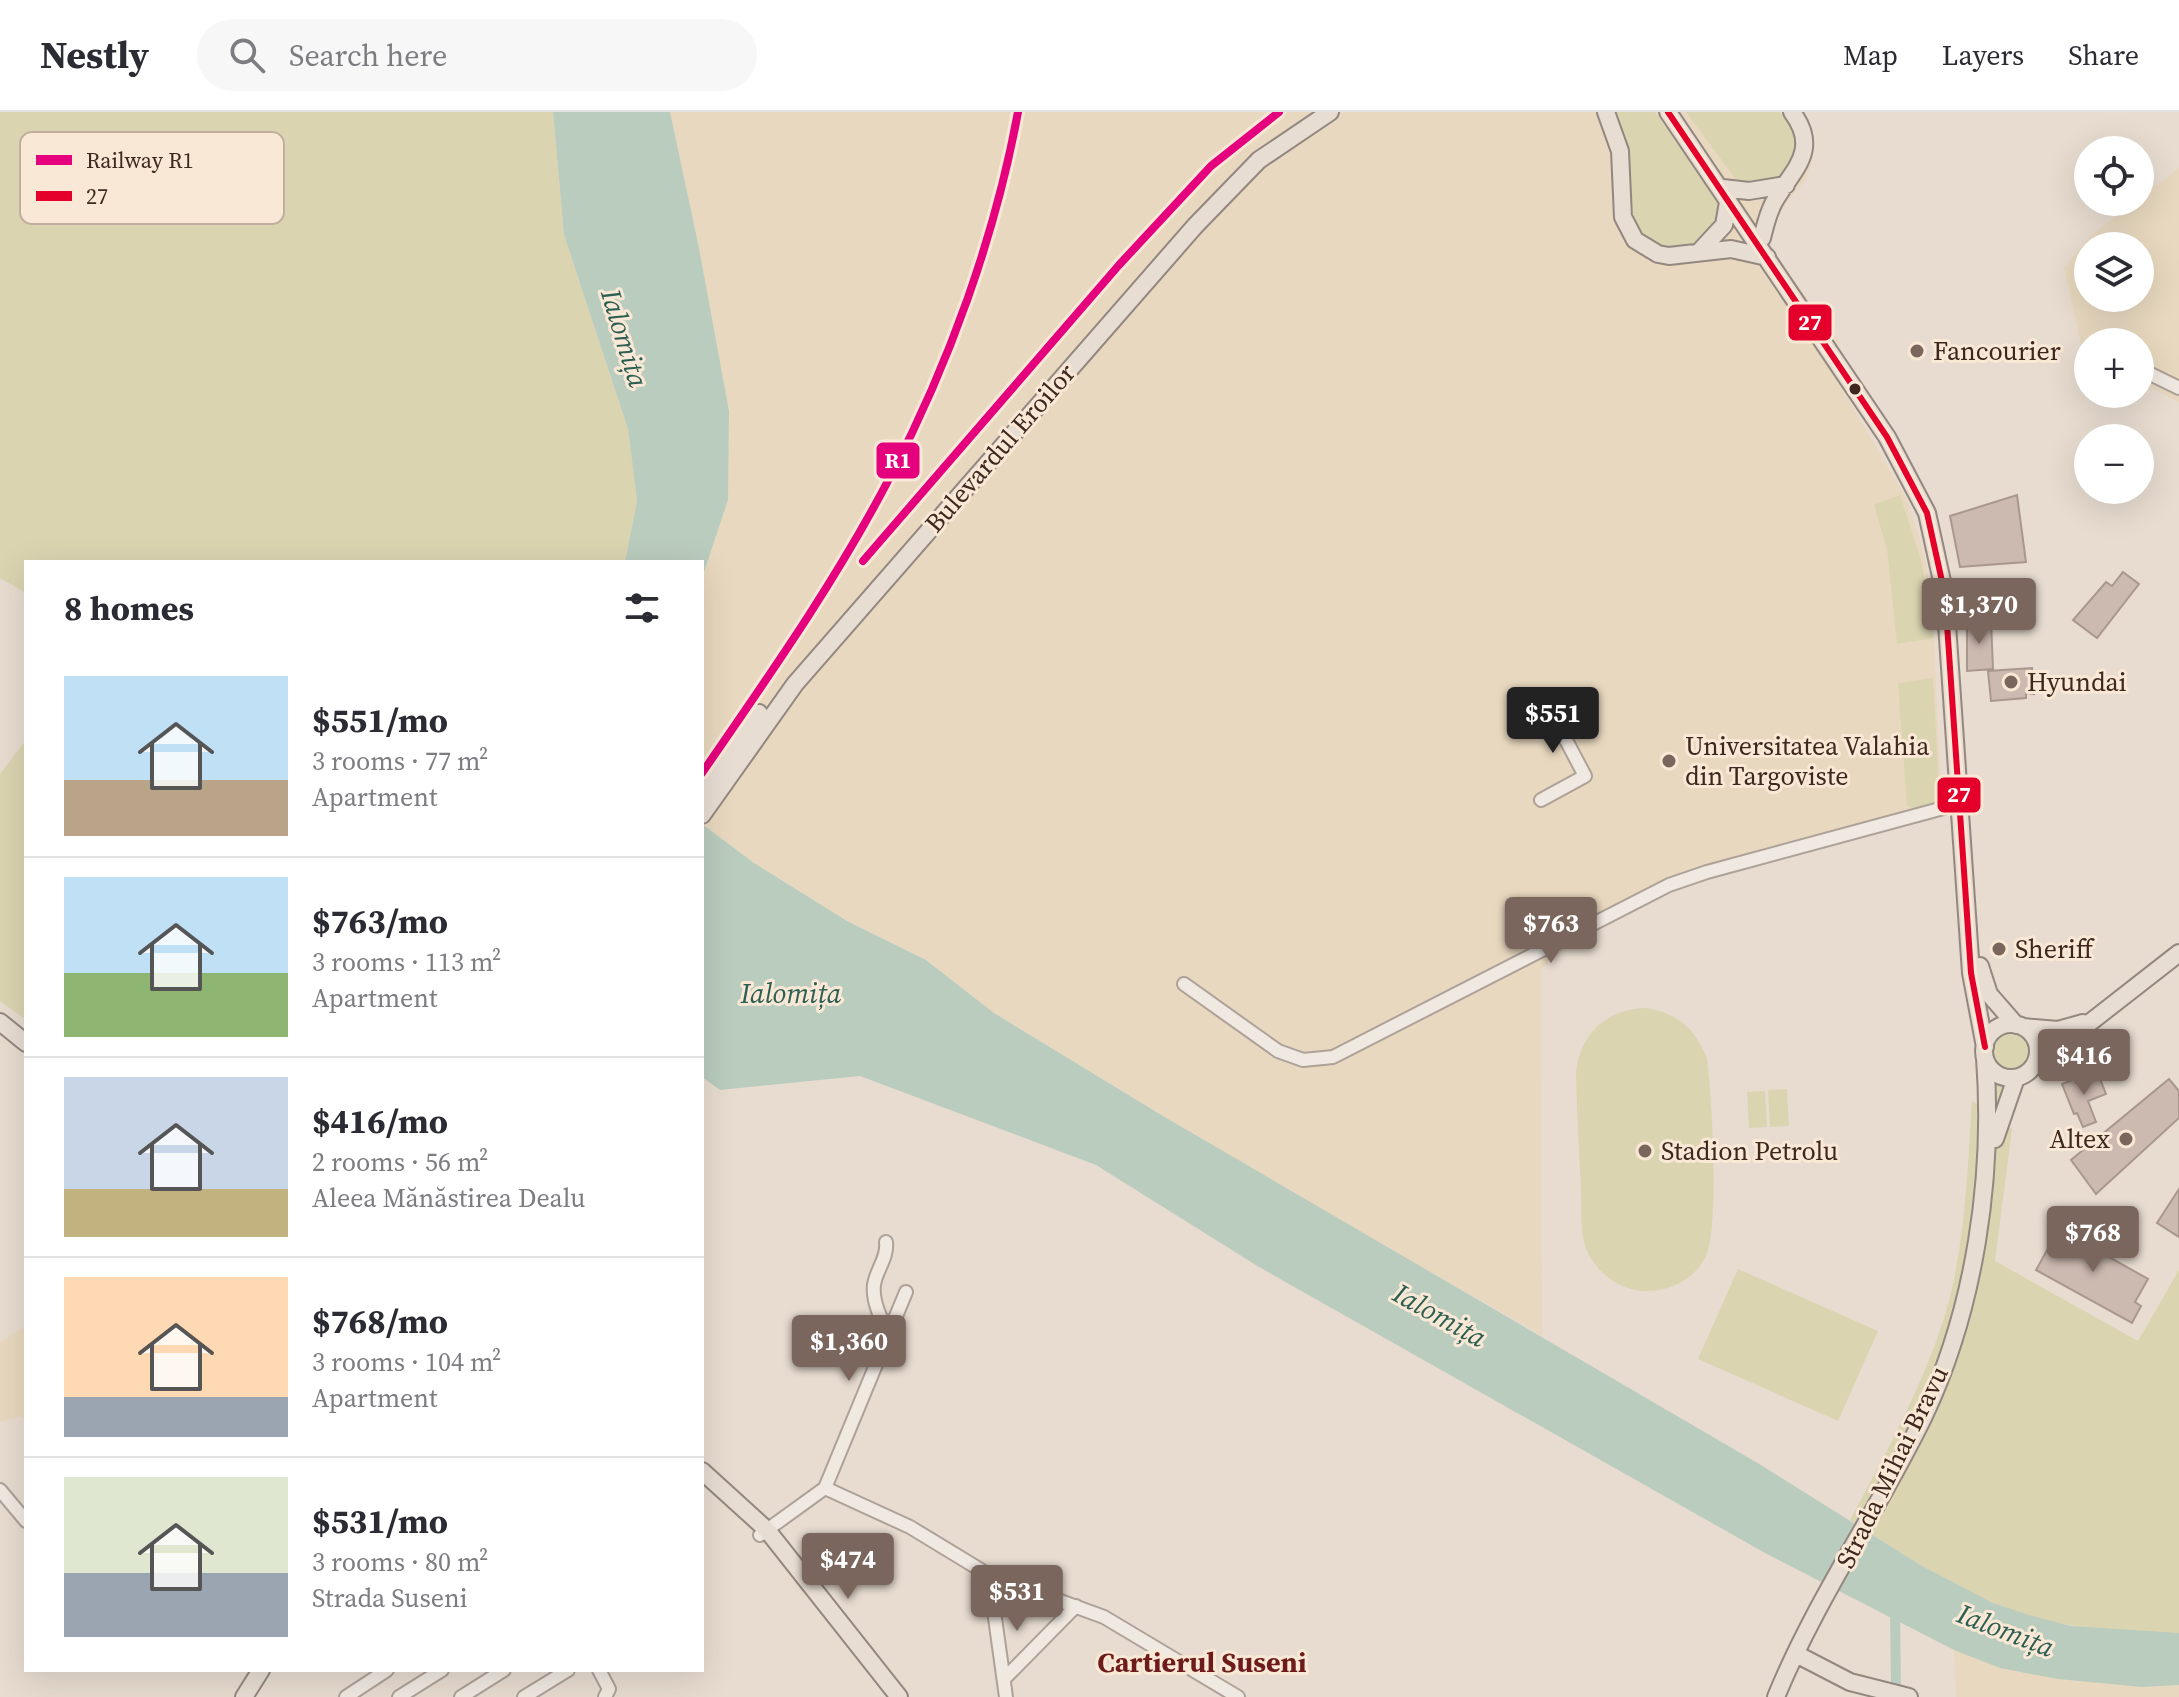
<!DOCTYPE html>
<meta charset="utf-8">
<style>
body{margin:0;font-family:"Source Serif 4",serif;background:#f7f7f7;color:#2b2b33;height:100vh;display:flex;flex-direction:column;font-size:30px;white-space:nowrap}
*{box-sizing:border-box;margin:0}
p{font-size:26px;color:#7c7c81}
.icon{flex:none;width:44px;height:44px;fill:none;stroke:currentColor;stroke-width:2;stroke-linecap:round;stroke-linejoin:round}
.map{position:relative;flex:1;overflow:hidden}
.sheet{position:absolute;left:24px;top:448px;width:680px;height:1112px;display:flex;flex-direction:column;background:#fff;border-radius:0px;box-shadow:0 8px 32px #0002}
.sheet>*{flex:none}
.controls{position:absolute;left:2074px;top:24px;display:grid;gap:16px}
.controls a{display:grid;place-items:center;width:80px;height:80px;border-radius:50%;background:#fff;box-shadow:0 8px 32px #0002;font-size:40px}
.price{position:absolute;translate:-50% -68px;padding:0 18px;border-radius:8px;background:#7a665c;color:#fff;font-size:26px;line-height:52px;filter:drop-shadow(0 2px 4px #0008)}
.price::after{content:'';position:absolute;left:50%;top:48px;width:24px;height:18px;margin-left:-12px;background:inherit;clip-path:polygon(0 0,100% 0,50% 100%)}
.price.current{background:#222;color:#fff}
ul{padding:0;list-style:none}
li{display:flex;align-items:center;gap:24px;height:200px;padding:0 40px}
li+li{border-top:2px solid #e1e1e2}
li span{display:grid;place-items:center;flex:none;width:224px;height:160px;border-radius:0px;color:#555}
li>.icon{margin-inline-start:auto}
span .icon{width:96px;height:96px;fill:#fffc;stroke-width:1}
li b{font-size:34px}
h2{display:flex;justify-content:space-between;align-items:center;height:96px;padding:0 40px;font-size:34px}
header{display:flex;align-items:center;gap:48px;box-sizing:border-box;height:112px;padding:0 40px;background:#fff;border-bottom:2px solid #e1e1e2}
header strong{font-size:38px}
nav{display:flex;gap:44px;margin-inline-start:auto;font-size:28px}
.search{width:560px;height:72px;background:#f7f7f7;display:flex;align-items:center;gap:20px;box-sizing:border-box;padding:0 28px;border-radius:44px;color:#7c7c81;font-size:30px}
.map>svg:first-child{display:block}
.farmland{fill:#e8d8bf;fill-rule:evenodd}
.green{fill:#dbd4b1}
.water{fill:#baccbe}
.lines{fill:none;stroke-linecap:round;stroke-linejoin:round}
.canal{stroke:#baccbe;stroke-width:10}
.building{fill:#ccb9b0;stroke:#a9978d;stroke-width:2}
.minor-casing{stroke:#ada198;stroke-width:16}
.major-casing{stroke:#93877f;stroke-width:20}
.minor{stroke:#f0e9e1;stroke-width:12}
.major{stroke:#e7ddd3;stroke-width:16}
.bus-1-casing{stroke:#f9e8d5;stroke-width:12}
.bus-1{stroke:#e4002b;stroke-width:6}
.rail-1-casing{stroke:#f9e8d5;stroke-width:14}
.rail-1{stroke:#e5007d;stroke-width:8}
.poi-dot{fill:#7a665c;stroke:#f9e8d5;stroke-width:3}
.bus-dot{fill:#3e271e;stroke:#f9e8d5;stroke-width:3}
.labels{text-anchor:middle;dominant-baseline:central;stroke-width:6;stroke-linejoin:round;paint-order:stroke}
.poi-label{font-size:26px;fill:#3e271e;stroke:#f9e8d5;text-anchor:start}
.street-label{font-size:26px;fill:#3e271e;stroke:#f9e8d5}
.water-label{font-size:28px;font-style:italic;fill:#2c5f52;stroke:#f9e8d5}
.neighbourhood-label{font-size:28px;font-weight:bold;fill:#6e1c19;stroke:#f9e8d5}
.key{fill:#f9e8d5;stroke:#c1ae9e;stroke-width:2}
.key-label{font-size:22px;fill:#3e271e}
.line-badge{stroke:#f9e8d5;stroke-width:3}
.badge-label{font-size:22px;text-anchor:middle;font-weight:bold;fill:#fff}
</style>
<header>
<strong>Nestly</strong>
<div class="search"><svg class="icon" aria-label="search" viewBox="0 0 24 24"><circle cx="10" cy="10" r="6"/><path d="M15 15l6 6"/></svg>Search here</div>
<nav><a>Map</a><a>Layers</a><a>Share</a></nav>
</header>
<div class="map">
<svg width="2179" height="1585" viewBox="0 0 2179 1585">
<rect width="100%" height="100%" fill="#e8dcd0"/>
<path class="farmland" d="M670 0H1804L1813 20V46L1806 68 1788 88 1773 114 1769 134 1839 230 1821 241 1906 386 1918 421 1927 456 1933 511 1942 701 1685 775 1630 797 1581 823 1541 857 1542 1223 1272 1070 994 901 926 848 847 809 754 751 702 712V466L728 388 729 299 699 136Z
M2179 56V290L2140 270V230H2088V244L2083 241 2064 156 2089 125 2134 90H2140V85ZM2088 134H2140V186H2088Z
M26 1214V1307L20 1304 0 1310V1230Z
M1954 1538 2000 1556 2142 1575 2179 1573V1585H1956Z"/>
<path class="green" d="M0 0H553L564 123 628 317 637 389 625 450H26V481L0 466Z
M1616 0H1655L1720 90 1723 100C1710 118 1699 134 1675 135 1625 136 1633 82 1630 48 1629 31 1623 15 1616 0Z
M1686 0H1778C1821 25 1789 85 1737 69Z
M1900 383 1922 451 1934 526 1897 532 1887 437 1874 393Z
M1933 566 1940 691 1914 698 1907 693 1898 571Z
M26 628V908L0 889V662Z
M1646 896C1678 901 1696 917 1707 947 1712 983 1720 1119 1705 1146 1694 1168 1668 1180 1644 1179 1619 1178 1597 1161 1587 1139 1579 1121 1582 1097 1581 1079 1579 1040 1577 1001 1576 963 1579 922 1606 897 1646 896Z
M1991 940a20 20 0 1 1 40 0a20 20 0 1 1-40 0Z
M1992 969 2005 975 1997 1006 2012 1017 1995 1149 2138 1229 2179 1158V1521C2118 1523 2050 1515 1993 1491 1942 1469 1896 1438 1850 1408 1887 1340 1937 1248 1953 1172 1966 1112 1968 1049 1972 989L1990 1001Z
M1787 977 1789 1014 1770 1015 1768 978Z
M1765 979 1767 1015 1749 1016 1747 980Z
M1738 1157 1878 1219 1838 1309 1698 1247Z"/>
<path class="water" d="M553 0H670L699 136 729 299 728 388 702 466V450H625L637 389 628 317 564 123Z
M702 712 754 751 847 809 926 848 994 901 1163 1004 1761 1353 1922 1454 1993 1491 2029 1503 2071 1514 2179 1521V1573L2142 1575 2058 1567 2000 1556 1954 1538 1765 1441 1259 1155 1096 1053 860 964 720 978 702 965Z"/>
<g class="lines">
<path class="canal" d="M1895 1498 1896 1578"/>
</g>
<path class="building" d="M2017 383 2026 450 1960 455 1950 404Z
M2123 460 2139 472 2097 526 2073 508 2106 470 2112 474Z
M1991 508 1993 557 1967 559V509Z
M2032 556 2034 582 2026 581V586L1991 589 1988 559Z
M2098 962 2106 982 2088 989 2096 1010 2083 1015 2077 1001 2074 1002 2062 972 2075 967 2076 971Z
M2169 967 2179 979V1006L2096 1082 2071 1048Z
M2179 1077V1125L2157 1111Z
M2061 1113 2090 1129 2088 1133 2148 1167 2135 1190 2141 1194 2132 1211 2036 1158Z"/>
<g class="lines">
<defs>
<path id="minor" d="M2140 257 2179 276
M1541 688 1585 664 1547 592
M1184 872 1278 939 1303 948 1333 945 1669 773 1707 760 1962 691
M886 1130C888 1146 876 1158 874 1173 872 1189 881 1208 889 1222
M825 1376 910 1415 989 1463 1104 1505 1238 1585
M825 1376 906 1180
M0 1378 26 1409
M760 1423 825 1376
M989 1463 1006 1585
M599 1558 609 1577 605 1585
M1004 1567 1076 1494
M346 1585 387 1558
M399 1585 442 1558
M461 1585 504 1558
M524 1585 568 1558"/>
<path id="major" d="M1606 0 1620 39 1623 105 1635 128 1658 142 1669 144 1731 137 1767 145
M1668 0 1887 325 1927 401 1945 483 1971 861 1985 935
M1723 76 1749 79 1786 73
M1762 126C1765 114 1768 101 1774 90 1792 58 1821 39 1792 0
M1699 140 1724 113 1728 90
M702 682 759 601
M702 703 795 572 1195 114 1259 48 1330 0
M1980 854 1989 882 2016 913
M0 910 26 931
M1984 939a27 27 0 1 1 54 0a27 27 0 1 1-54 0Z
M2023 915 2058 918 2083 911
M2033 955 2179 841
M1995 1027 2016 966
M702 1359 767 1418 899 1585
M1796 1542 1850 1570 1909 1585
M244 1585 261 1558
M1776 1585C1816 1487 1878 1399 1924 1304 1975 1196 1994 1065 1985 946"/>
</defs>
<use href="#minor" class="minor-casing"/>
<use href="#major" class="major-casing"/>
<use href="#minor" class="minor"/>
<use href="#major" class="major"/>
<defs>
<path id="bus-1" d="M1668 0 1887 325 1927 401 1945 483 1971 861 1985 935"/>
</defs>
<use href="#bus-1" class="bus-1-casing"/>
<use href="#bus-1" class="bus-1"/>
<defs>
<path id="rail-1" d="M863 449 1119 153 1211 54 1279 0
M702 661C768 565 836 469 890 365 949 252 995 125 1018 0"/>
</defs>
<use href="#rail-1" class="rail-1-casing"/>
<use href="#rail-1" class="rail-1"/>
</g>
<g class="poi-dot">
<circle cx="1917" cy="239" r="8"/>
<circle cx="2011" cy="570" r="8"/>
<circle cx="1669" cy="649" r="8"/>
<circle cx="1999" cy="837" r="8"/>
<circle cx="2126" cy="1027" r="8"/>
<circle cx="1645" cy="1039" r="8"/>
</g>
<circle class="bus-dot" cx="1855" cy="277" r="7"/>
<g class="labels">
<g class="poi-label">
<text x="1933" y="239">Fancourier</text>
<text x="2027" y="570">Hyundai</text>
<text x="1685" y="634">Universitatea Valahia<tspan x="1685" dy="30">din Targoviste</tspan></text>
<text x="2015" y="837">Sheriff</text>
<text x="2110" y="1027" text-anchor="end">Altex</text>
<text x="1661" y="1039">Stadion Petrolu</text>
</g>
<g class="street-label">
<text transform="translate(1000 336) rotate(-49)">Bulevardul Eroilor</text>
<text transform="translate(1892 1355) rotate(-64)">Strada Mihai Bravu</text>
</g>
<g class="water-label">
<text transform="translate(625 226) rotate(73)">Ialomița</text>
<text x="791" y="881">Ialomița</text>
<text transform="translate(1440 1203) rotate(29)">Ialomița</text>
<text transform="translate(2006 1518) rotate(21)">Ialomița</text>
</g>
<g class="neighbourhood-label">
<text x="1202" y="1550">Cartierul Suseni</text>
</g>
</g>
<rect x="20" y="20" width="264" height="92" rx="12" class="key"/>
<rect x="36" y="43" width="36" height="10" fill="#e5007d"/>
<rect x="36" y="79" width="36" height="10" fill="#e4002b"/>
<g class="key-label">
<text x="86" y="56">Railway R1</text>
<text x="86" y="92">27</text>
</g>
<g class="line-badge">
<rect x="1787" y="191" width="46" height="39" rx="8" fill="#e4002b"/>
<rect x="875" y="329" width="46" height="39" rx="8" fill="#e5007d"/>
<rect x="1936" y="664" width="46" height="38" rx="8" fill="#e4002b"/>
</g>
<g class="badge-label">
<text x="1810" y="218">27</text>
<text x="898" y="356">R1</text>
<text x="1959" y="690">27</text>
</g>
</svg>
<div class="controls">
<a><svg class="icon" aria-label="locate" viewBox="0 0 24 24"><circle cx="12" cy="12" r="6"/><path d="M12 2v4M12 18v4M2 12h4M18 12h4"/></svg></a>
<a><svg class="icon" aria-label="layers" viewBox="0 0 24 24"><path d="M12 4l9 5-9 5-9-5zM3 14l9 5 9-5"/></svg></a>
<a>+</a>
<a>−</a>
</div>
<b class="price" style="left:1979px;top:534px">$1,370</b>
<b class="price current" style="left:1553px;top:643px">$551</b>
<b class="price" style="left:1551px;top:853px">$763</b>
<b class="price" style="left:2084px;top:985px">$416</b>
<b class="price" style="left:2093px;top:1162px">$768</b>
<b class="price" style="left:849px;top:1271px">$1,360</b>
<b class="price" style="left:848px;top:1489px">$474</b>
<b class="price" style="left:1017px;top:1521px">$531</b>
<section class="sheet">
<h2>8 homes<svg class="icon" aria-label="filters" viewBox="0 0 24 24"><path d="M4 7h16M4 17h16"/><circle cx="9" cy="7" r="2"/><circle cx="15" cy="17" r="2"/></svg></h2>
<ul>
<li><span style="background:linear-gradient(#bfe0f5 65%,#b9a48a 0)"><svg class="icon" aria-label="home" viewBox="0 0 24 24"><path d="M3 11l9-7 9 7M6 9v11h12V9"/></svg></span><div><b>$551/mo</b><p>3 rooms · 77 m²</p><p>Apartment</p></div></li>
<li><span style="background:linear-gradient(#bfe0f5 60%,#8fb573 0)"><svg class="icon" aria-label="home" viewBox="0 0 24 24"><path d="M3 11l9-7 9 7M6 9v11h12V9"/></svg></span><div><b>$763/mo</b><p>3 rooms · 113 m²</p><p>Apartment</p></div></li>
<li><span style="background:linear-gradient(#c9d6e8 70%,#c2b280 0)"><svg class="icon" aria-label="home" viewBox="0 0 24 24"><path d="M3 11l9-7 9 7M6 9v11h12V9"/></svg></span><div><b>$416/mo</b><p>2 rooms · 56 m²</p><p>Aleea Mănăstirea Dealu</p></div></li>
<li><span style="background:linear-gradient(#ffd9b3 75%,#9aa5b1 0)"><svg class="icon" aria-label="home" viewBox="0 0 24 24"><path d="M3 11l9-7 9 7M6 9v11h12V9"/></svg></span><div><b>$768/mo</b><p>3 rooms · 104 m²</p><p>Apartment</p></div></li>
<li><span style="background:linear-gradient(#dfe7d0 60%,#9aa5b1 0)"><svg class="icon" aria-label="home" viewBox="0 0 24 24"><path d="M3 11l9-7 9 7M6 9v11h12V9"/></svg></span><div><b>$531/mo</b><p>3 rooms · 80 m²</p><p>Strada Suseni</p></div></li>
</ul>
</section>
</div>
